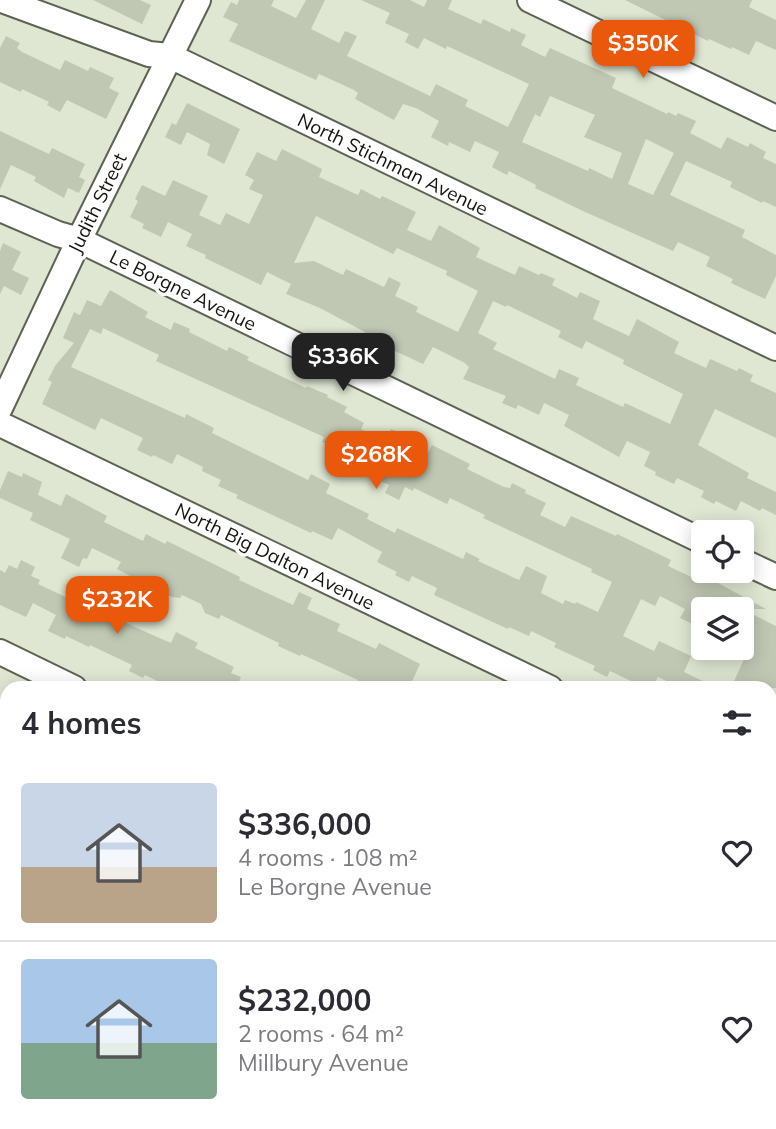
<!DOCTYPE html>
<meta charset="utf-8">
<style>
body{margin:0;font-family:Mulish,sans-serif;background:#f2f2f3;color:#2b2b33;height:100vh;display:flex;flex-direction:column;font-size:26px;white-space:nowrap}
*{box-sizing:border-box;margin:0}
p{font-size:23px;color:#7c7c81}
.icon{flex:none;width:38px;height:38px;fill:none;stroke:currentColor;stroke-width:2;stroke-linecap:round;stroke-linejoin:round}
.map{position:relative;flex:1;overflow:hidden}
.sheet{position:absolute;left:0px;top:681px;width:777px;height:450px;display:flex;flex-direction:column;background:#fff;border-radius:21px 21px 0 0;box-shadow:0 4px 18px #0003}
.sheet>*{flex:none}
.buttons{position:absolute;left:691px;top:520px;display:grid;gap:14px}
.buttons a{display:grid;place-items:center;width:63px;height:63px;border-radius:7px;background:#fff;box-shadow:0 4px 18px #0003;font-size:35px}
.price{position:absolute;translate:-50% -60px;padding:0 16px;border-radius:14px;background:#ea580c;color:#fff;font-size:23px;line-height:46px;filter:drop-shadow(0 2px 4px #0008)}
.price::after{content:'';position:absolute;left:50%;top:42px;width:21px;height:16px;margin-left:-10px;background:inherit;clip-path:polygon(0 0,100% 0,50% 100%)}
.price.selected{background:#222;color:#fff}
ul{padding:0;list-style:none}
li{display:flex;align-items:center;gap:21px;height:175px;padding:0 21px}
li+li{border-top:2px solid #e1e1e2}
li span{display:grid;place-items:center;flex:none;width:196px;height:140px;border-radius:7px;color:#555}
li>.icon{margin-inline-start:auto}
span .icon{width:84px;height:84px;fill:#fffc;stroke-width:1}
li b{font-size:30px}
h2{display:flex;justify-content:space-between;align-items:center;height:84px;padding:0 21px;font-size:30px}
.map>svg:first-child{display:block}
.building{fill:#c0c7b3;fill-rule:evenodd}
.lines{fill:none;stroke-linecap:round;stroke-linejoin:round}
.minor-casing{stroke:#5d6352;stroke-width:28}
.minor{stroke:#fff;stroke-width:24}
.labels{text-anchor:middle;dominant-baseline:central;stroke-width:7;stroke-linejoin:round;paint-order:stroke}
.street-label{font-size:19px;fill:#12150e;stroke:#fff}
</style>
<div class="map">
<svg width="776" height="1129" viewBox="0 0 776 1129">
<rect width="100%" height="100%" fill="#dfe6d2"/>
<path class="building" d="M93 0H140L151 5 142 24Z
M239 0H274L271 6 296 18 306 0H325L311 29 339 43 345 31 357 36 347 56 430 96 436 84 468 100 465 106 508 127 529 84 447 46 446 49 424 38 418 49 405 42 409 34 385 23 390 13 361 0H410L424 7 427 0H452L448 9 481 24 483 19 510 32 511 28 526 35 521 45 545 57 550 48 616 78 612 88 667 114 668 112 676 116 678 113 696 121 690 133 721 149 727 137 748 147 750 143 766 152 763 158 776 164V207L763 201 762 203 730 187 732 182 686 161 670 195 745 230 742 237 776 255V276L765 299 731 283 733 279 706 266 710 257 678 242 673 251 583 211 535 188 536 185 509 171 507 175 492 167 499 152 475 141 470 152 449 142 448 146 431 137 439 121 416 108 403 104 394 120 355 99 358 93 354 90 319 74 316 80 229 41 238 24 223 17 231 2 237 5ZM550 96 595 115 584 137 622 153 612 179 589 168 588 171 522 142 535 114 540 117ZM646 139 674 153 653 195 628 184Z
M625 0H752L749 7 776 20V50L756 41 749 55 732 47 731 49 709 39 708 41Z
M6 36 20 43 17 48 22 52 60 70 65 60 88 71 90 67 114 78 109 88 119 93 106 119 67 100 60 112 47 105 49 102 22 89 21 92 0 82V48Z
M187 103 240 129 224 164 207 155 210 144 187 132 181 145 165 137 172 123 176 125Z
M0 131 49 154 52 148 85 164 79 177 85 180 79 193 68 188 64 198 34 181 36 177 11 165 0 189Z
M282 149 322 169 319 177 358 195 361 189 380 199 382 196 416 212 407 230 431 241 439 225 480 248 476 257 515 275 519 266 539 275 541 273 555 279 552 285 577 298 580 292 600 301 593 319 605 325 629 336 637 319 679 342 674 353 706 368 710 359 737 371 739 368 753 375 750 381 776 393V438L715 409 698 445 749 473 747 478 776 492V515L762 508 760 511 741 501 736 511 716 501 714 504 701 497 704 491 677 478 674 484 655 475 656 472 644 466 650 452 627 441 619 457 564 426 569 415 544 403 539 415 518 405 516 409 502 403 506 396 463 379 469 367 465 363 433 347 423 364 363 336 365 332 320 308 286 294 291 284 267 272 261 285 205 258 206 255 186 246 192 234 168 222 161 237 142 228 144 224 130 217 138 201 135 199 142 185 165 196 173 180 208 196 199 215 220 225 226 213 249 224 263 195 249 189 254 180 245 175 257 152 276 161ZM316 216 393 254 397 248 447 271 446 275 478 291 458 332 416 312 418 307 395 296 401 283 389 277 384 287 346 269 343 275 314 261 294 263ZM493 301 506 307 507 305 561 331 558 337 582 349 586 341 624 360 623 364 683 394 670 424 625 403 623 407 576 385 579 378 559 369 555 379 493 349 497 343 478 333Z
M3 243 21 252 12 270 29 278 21 295 4 286 0 294V251Z
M110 290 148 312 145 317 171 330 174 322 190 329 189 332 227 351 229 347 249 357 247 360 306 388 307 386 328 395 327 397 347 407 344 412 364 423 361 429 385 441 391 429 406 437 400 450 423 462 432 445 470 464 467 469 504 487 510 488 512 483 526 490 525 493 546 503 540 515 565 527 571 516 616 536 617 534 671 560 668 566 702 582 705 576 766 609H704L697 626 680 618 685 609 660 596 655 606 641 599 623 636 654 651 659 641 691 656 684 672 717 688H681L658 677 652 688H633L635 683 610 671 607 677 593 670 595 666 554 647 556 643 531 631 529 636 509 627 508 629 434 595 437 588 412 576 409 582 395 575 397 572 377 562 382 552 338 528 332 540 312 531 311 533 236 498 238 495 218 486 221 480 202 471 203 467 177 454 172 464 153 455 152 457 137 450 143 438 101 418 95 430 42 404 52 382 48 380 55 366 74 343 63 338 74 312 80 315 87 300 101 306ZM103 328 159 355 156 361 324 437 322 442 362 461 358 470 389 485 385 493 399 500 405 487 413 491 414 488 447 504 450 498 485 515 483 518 592 569 591 572 612 582 598 612 576 602 575 604 565 600 563 604 541 593 547 576 526 566 519 580 478 561 480 559 466 552 463 559 397 528 395 533 367 519 369 514 326 493 330 484 311 474 308 480 212 433 214 428 186 414 185 418 71 367 90 329 101 334Z
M8 471 22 477 23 473 42 482 38 495 61 506 66 494 107 516 104 522 143 541 146 534 165 544 167 541 240 577 239 580 293 605 299 592 312 598 307 609 340 624 337 631 376 649 379 643 420 664 409 688H354L358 680 301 654 300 656 278 646 279 643 221 615 219 619 205 613 201 604 182 595 180 598 172 597 145 584 117 569 121 562 92 548 87 559 83 558 79 567 61 558 70 539 30 520 33 513 0 498V490Z
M21 560 35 567 31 576 40 580 38 584 87 607 92 596 106 603 102 611 139 629 171 643 176 632 198 643 195 648 234 667 231 673 241 677 236 688H172L145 675 143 678 129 671 132 665 90 645 89 647 66 636 65 639 48 631 56 615 33 603 26 617 0 605V570L5 573 9 565 17 569Z
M742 609 776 626V688H731L752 641 742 636Z"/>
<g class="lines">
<defs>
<path id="minor" d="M2 0 149 54 170 56 776 348
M530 0 776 118
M0 209 58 234 79 240 704 542
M0 408 79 240 198 0
M0 424 550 688
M742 561 776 577
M0 652 74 688
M770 794 776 796
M0 880 7 883
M770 1027 776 1030
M499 1124 510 1129
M80 1129 82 1124
M299 1129 302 1124"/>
</defs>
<use href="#minor" class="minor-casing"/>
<use href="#minor" class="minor"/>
</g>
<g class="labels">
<g class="street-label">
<text transform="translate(393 164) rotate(26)">North Stichman Avenue</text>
<text transform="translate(97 203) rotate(-64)">Judith Street</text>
<text transform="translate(183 290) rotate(26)">Le Borgne Avenue</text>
<text transform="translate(275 556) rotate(26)">North Big Dalton Avenue</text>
</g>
</g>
</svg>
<div class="buttons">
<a><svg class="icon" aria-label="locate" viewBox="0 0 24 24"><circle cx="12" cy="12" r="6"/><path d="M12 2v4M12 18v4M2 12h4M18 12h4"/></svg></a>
<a><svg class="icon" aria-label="layers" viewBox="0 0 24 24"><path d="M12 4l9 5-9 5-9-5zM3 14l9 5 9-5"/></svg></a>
</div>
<b class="price" style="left:643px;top:80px">$350K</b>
<b class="price selected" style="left:343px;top:393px">$336K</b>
<b class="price" style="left:376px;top:491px">$268K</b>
<b class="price" style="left:117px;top:636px">$232K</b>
<section class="sheet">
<h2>4 homes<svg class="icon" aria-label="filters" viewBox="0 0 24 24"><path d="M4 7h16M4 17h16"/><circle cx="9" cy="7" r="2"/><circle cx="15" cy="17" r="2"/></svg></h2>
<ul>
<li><span style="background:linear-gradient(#c9d6e8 60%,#b9a48a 0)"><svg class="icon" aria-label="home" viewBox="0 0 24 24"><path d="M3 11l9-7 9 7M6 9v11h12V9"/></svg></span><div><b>$336,000</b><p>4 rooms · 108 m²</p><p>Le Borgne Avenue</p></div><svg class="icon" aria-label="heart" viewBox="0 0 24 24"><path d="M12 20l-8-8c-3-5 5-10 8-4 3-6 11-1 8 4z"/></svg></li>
<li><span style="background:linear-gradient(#a9c7e8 60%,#7fa58c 0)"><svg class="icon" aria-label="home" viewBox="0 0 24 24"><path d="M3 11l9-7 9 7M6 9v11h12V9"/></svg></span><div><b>$232,000</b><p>2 rooms · 64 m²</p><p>Millbury Avenue</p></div><svg class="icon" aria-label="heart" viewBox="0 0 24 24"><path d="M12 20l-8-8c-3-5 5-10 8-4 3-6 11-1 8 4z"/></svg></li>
</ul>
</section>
</div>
